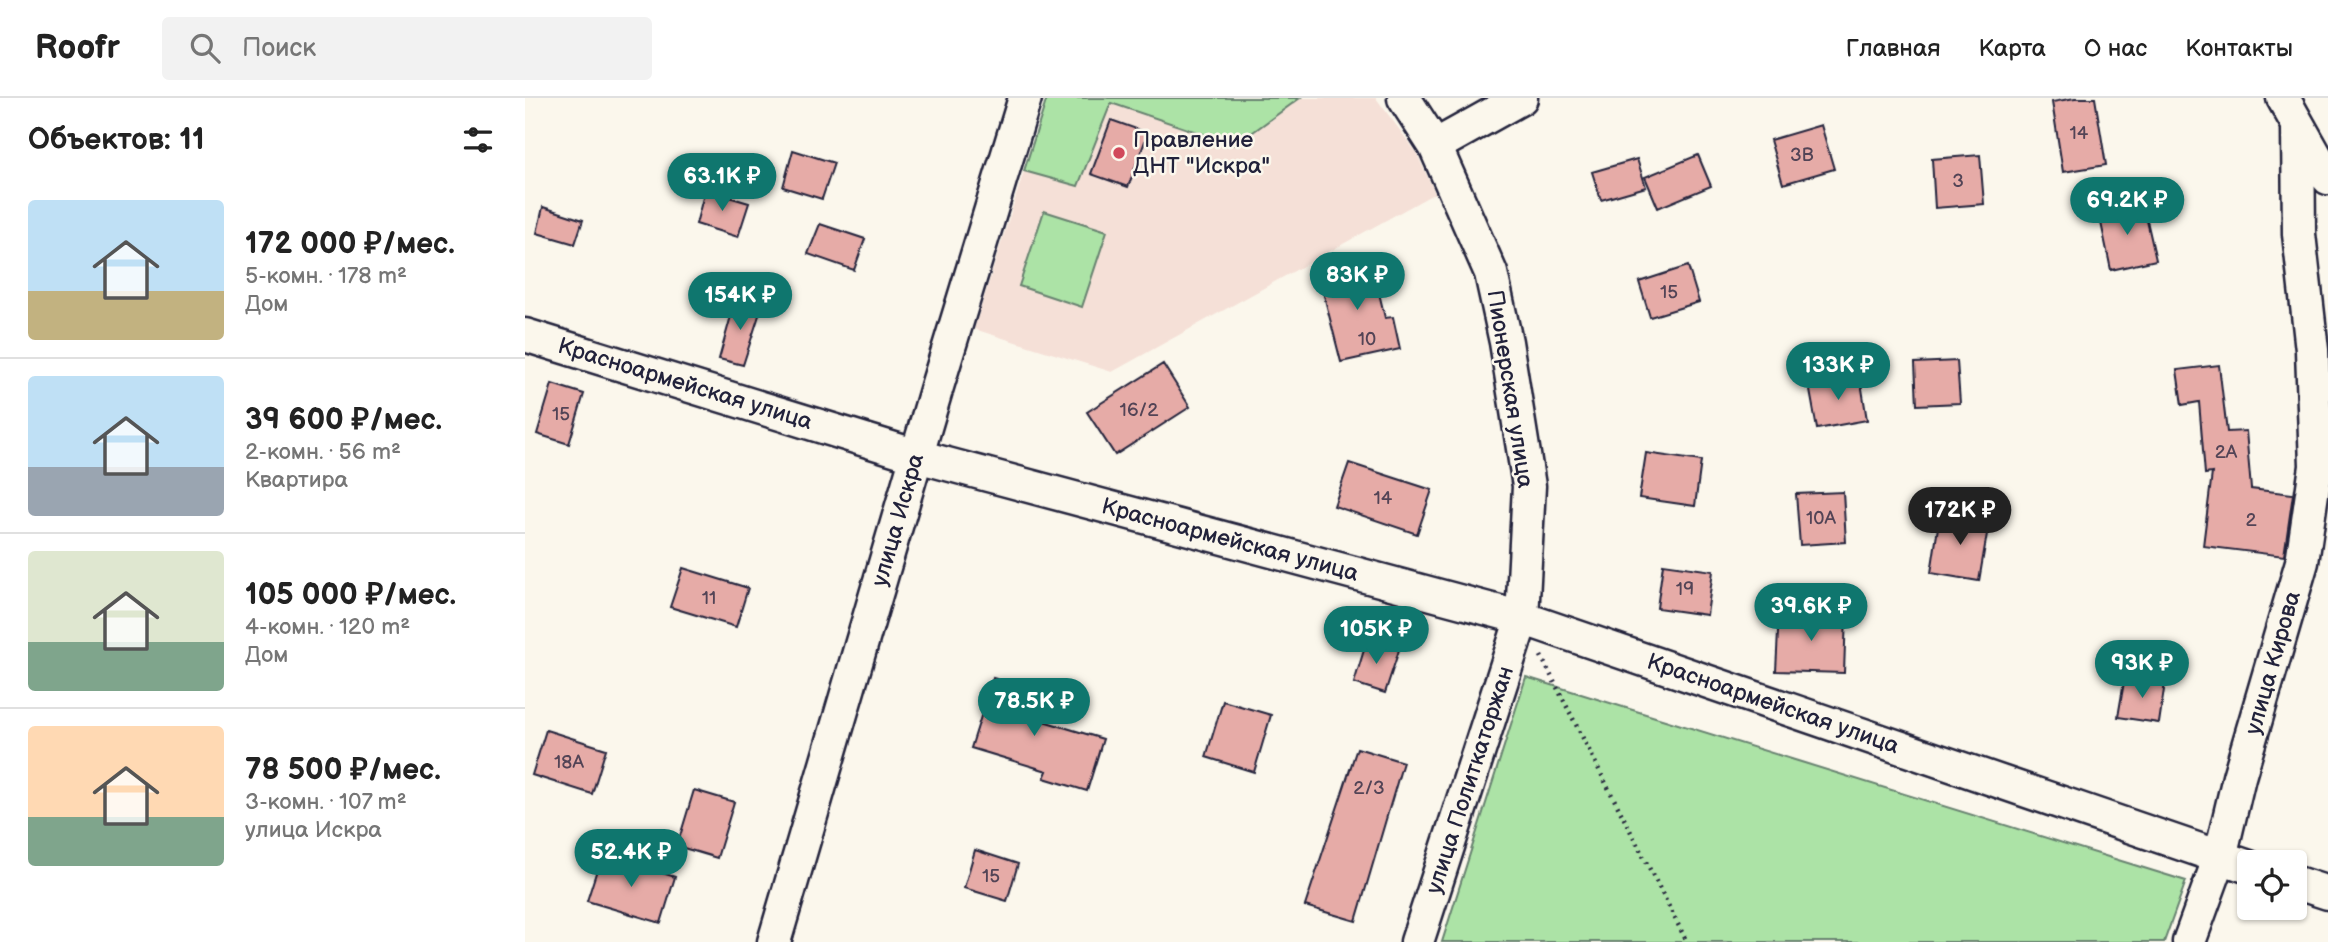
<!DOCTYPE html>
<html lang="ru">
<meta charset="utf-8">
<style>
body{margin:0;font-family:"Balsamiq Sans",sans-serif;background:#f2f2f2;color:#222;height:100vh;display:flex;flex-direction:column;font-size:26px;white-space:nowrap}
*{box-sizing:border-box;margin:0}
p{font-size:23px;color:#767676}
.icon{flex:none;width:38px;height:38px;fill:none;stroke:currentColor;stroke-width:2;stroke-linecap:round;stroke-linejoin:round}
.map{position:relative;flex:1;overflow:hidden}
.side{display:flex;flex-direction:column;background:#fff;width:525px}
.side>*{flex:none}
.buttons{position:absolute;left:1712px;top:752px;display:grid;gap:14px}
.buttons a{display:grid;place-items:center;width:70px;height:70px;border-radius:7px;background:#fff;box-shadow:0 2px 5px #0004;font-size:35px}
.price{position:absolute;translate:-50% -60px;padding:0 16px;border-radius:24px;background:#0f766e;color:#fff;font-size:23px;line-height:46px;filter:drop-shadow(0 2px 4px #0008)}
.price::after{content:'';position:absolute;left:50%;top:42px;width:21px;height:16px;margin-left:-10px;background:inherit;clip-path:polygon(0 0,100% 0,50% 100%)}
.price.selected{background:#222;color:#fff}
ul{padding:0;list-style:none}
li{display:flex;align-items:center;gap:21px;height:175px;padding:0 28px}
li+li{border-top:2px solid #e0e0e0}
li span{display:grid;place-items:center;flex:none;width:196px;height:140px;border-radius:7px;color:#555}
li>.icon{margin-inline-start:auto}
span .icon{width:84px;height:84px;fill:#fffc;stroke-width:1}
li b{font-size:30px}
h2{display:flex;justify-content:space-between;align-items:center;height:84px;padding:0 28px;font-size:30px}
header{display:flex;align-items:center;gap:42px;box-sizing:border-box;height:98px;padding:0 35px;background:#fff;border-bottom:2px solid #e0e0e0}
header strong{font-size:33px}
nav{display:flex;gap:38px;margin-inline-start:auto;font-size:24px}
.search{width:490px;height:63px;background:#f2f2f2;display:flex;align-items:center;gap:18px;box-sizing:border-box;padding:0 24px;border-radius:7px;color:#767676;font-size:26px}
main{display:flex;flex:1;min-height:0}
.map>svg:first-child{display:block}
.built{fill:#f5e0d7}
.green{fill:#ace3a6;stroke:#678270;stroke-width:2}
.building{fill:#e6aba7;stroke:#22223b;stroke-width:2}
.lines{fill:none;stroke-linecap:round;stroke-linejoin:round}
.minor-casing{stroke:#22223b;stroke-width:37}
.path{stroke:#22223b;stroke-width:4.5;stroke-dasharray:2 5;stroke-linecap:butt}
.minor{stroke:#fbf7ec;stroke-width:32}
.poi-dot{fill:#d1495b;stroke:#fbf7ec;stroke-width:2.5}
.labels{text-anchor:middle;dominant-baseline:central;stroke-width:5;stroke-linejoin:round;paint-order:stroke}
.number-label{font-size:19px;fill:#534456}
.poi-label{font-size:23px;fill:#22223b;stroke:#fbf7ec;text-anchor:start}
.street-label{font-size:23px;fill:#22223b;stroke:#fbf7ec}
</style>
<header>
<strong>Roofr</strong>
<div class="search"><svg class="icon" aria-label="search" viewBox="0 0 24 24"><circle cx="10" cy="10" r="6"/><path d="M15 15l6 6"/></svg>Поиск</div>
<nav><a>Главная</a><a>Карта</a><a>О нас</a><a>Контакты</a></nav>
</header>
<main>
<section class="side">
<h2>Объектов: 11<svg class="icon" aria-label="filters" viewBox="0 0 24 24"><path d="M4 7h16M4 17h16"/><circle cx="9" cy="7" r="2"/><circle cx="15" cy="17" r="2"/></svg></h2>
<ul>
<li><span style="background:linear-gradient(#bfe0f5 65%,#c2b280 0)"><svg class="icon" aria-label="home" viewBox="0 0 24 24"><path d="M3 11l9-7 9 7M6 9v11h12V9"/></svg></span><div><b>172 000 ₽/мес.</b><p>5-комн. · 178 m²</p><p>Дом</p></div></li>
<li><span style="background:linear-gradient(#bfe0f5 65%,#9aa5b1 0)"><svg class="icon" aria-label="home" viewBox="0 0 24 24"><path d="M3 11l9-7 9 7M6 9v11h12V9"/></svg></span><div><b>39 600 ₽/мес.</b><p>2-комн. · 56 m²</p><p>Квартира</p></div></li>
<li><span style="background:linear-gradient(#dfe7d0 65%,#7fa58c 0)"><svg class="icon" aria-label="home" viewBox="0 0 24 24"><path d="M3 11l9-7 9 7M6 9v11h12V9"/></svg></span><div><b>105 000 ₽/мес.</b><p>4-комн. · 120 m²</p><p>Дом</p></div></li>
<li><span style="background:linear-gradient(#ffd9b3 65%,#7fa58c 0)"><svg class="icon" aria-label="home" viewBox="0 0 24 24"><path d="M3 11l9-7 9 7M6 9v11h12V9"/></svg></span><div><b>78 500 ₽/мес.</b><p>3-комн. · 107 m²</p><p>улица Искра</p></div></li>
</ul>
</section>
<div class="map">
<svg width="1803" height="844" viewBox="0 0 1803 844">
<rect width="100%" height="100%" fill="#fbf7ec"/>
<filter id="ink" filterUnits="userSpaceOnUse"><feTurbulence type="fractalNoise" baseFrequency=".0143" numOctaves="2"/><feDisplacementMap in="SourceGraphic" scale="14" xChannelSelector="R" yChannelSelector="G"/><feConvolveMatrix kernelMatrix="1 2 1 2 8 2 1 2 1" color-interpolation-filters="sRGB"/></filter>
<g filter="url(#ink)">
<path class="built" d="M775 0H851L891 54 910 95 587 274 449 231 499 73 553 88 585 4 710 47Z"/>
<path class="green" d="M522 0H775L710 47 586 5 553 88 499 73Z
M519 113 582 133 557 209 494 188Z
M1001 579 1661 783 1639 844H917Z"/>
<path class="building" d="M1550 0H1570L1581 67 1538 74 1527 4Z
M586 22 623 35 603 89 566 76Z
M1296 27 1309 71 1258 86 1245 42Z
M268 52 309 65 297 101 258 89Z
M1173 57 1186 88 1133 110 1120 79Z
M1455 57 1459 106 1410 110 1407 61Z
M1112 61 1121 89 1076 102 1067 74Z
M180 92 224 105 213 139 171 126Z
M1618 105 1631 162 1586 172 1574 115Z
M18 109 58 122 50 146 12 135Z
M295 126 340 141 329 172 283 156Z
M846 162 860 220 868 219 875 251 816 264 793 174Z
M1163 168 1174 204 1125 219 1114 184Z
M211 200 237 208 218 267 194 261Z
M1432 263 1435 305 1392 307 1390 265Z
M638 266 665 309 590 357 562 314Z
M1694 267 1702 334 1721 333 1726 391 1768 396 1759 458 1678 448 1687 375 1680 376 1674 304 1657 307 1652 272Z
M1335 278 1342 322 1292 331 1284 287Z
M27 286 59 296 44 346 12 336Z
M1121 355 1176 363 1170 408 1114 400Z
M824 365 907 392 892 436 809 408Z
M1318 394 1321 444 1275 447 1271 396Z
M1415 416 1464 424 1454 483 1406 475Z
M1138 466 1188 473 1182 517 1132 510Z
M158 470 223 490 211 529 145 509Z
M1254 514 1321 516 1319 575 1251 573Z
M842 542 874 552 860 595 829 585Z
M1600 578 1640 585 1634 625 1593 619Z
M468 580 512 594 505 619 578 641 562 693 519 680 522 673 446 650Z
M698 603 746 617 729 674 681 659Z
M21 632 81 651 67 696 7 677Z
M832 650 878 664 831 823 780 808Z
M169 692 209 704 192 760 152 748Z
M450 752 493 766 482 803 439 790Z
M77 756 150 779 136 825 62 803Z"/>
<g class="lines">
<defs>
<path id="minor" d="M879 0 910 48 966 175 981 244 1004 388 997 520 892 844
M1758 0 1803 80
M910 48 996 0
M0 237 392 358 997 520 1724 769
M1769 784 1803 795
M249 844 411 292 500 0
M1664 844 1695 759 1714 679 1777 464 1791 368 1787 252 1774 136 1773 28"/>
</defs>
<use href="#minor" class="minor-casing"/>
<path class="path" d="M1016 558 1162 844"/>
<use href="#minor" class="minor"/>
</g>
</g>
<circle class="poi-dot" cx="594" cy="55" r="7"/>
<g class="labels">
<g class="number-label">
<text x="1554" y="35">14</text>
<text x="1277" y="57">3В</text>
<text x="1433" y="83">3</text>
<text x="1144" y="194">15</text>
<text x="842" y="241">10</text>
<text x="614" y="312">16/2</text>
<text x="36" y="316">15</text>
<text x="1701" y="354">2А</text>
<text x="858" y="400">14</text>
<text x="1296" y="420">10А</text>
<text x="1726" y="422">2</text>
<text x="1160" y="491">19</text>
<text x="184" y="500">11</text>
<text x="44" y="664">18А</text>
<text x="844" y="690">2/3</text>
<text x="466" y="778">15</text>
</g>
<g class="poi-label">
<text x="608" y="42">Правление<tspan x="608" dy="26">ДНТ "Искра"</tspan></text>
</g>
<g class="street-label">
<text transform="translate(160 286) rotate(17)">Красноармейская улица</text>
<text transform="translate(985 291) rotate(81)">Пионерская улица</text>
<text transform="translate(373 422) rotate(-74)">улица Искра</text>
<text transform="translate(705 442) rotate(15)">Красноармейская улица</text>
<text transform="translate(1748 565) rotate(-74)">улица Кирова</text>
<text transform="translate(1248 606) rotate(19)">Красноармейская улица</text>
<text transform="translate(945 682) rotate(-72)">улица Политкаторжан</text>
</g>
</g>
</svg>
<div class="buttons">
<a><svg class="icon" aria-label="locate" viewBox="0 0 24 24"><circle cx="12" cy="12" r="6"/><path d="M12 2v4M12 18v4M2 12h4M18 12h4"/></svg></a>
</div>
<b class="price" style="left:197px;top:115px">63.1K ₽</b>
<b class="price" style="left:1602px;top:139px">69.2K ₽</b>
<b class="price" style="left:832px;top:214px">83K ₽</b>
<b class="price" style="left:215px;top:234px">154K ₽</b>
<b class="price" style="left:1313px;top:304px">133K ₽</b>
<b class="price selected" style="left:1435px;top:449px">172K ₽</b>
<b class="price" style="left:1286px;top:545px">39.6K ₽</b>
<b class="price" style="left:851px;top:568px">105K ₽</b>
<b class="price" style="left:1617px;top:602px">93K ₽</b>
<b class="price" style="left:509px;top:640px">78.5K ₽</b>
<b class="price" style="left:106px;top:791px">52.4K ₽</b>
</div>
</main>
